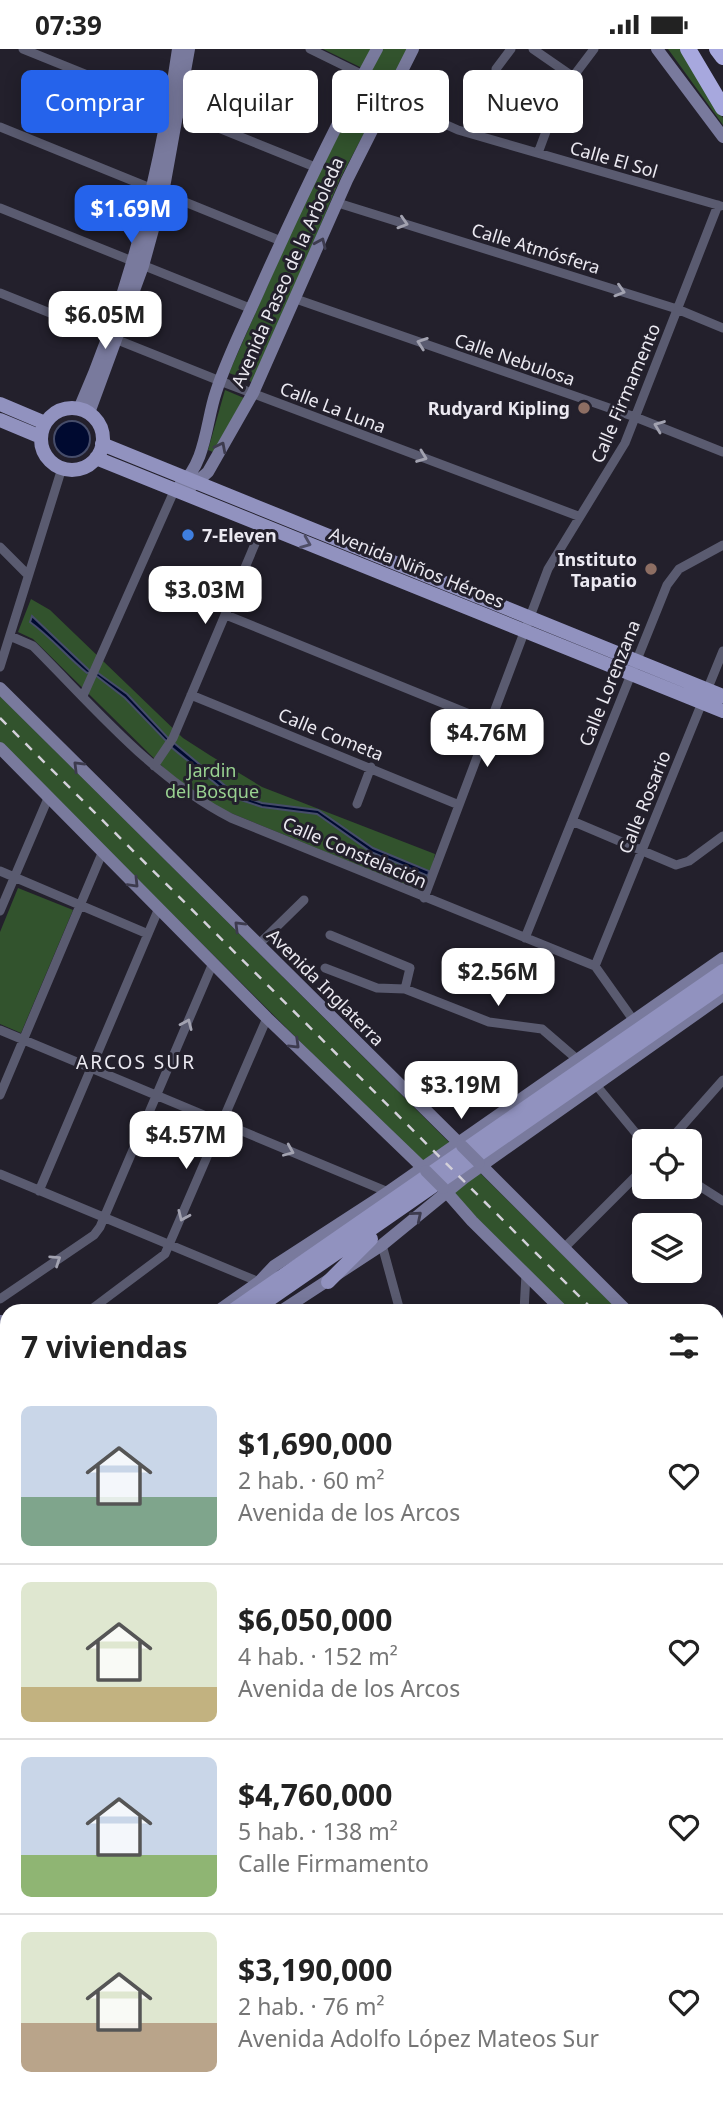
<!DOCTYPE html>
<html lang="es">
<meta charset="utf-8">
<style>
body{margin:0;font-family:"Noto Sans",sans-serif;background:#f2f2f2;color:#222;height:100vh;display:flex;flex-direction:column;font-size:26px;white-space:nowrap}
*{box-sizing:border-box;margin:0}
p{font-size:23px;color:#767676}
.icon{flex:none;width:38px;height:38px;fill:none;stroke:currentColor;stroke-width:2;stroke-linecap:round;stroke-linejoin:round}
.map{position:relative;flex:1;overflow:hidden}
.drawer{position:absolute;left:0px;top:1255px;width:724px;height:800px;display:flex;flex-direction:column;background:#fff;border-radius:21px 21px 0 0;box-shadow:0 4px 18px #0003}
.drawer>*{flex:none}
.hud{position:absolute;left:21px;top:21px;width:682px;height:63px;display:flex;gap:14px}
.buttons{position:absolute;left:632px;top:1080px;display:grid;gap:14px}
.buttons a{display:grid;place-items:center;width:70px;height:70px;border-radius:10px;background:#fff;box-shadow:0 4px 18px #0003;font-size:35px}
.price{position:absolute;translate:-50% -60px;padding:0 16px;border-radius:14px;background:#fff;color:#222;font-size:23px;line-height:46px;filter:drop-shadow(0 2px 4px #0008)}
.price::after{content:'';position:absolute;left:50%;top:42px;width:21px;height:16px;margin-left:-10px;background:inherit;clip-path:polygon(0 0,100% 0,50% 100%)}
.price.active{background:#2563eb;color:#fff}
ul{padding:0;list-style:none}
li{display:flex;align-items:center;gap:21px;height:175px;padding:0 21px}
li+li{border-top:2px solid #e0e0e0}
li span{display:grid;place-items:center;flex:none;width:196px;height:140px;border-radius:10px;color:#555}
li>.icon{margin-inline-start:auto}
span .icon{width:84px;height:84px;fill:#fffc;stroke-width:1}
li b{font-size:30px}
h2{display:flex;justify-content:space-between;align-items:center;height:84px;padding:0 21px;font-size:30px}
.pill{padding:0 24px;border-radius:10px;background:#fff;box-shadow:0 4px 18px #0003;font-size:24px;line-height:63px}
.pill.active{background:#2563eb;color:#fff}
.status{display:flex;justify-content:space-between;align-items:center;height:49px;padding:0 35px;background:#fff;direction:ltr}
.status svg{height:19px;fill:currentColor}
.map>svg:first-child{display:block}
.green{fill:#32532d}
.water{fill:#000a30;stroke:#464d6a;stroke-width:2}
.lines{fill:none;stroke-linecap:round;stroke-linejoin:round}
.primary-tunnel{stroke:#413e4a;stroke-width:14;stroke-dasharray:14 7;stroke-linecap:butt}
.street{stroke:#5a5b70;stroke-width:9}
.secondary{stroke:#797a9d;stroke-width:12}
.primary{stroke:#9192bf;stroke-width:14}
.highway{stroke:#a7a8de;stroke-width:16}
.rail{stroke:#d3d0d9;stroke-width:2.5;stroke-dasharray:9 9;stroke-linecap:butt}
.secondary-bridge{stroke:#797a9d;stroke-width:12}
.oneway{stroke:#a2a2b0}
.oneway2{stroke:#3d3b4e}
.oneway3{stroke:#4f4e67}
.education-dot{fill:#8d6e63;stroke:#23202c;stroke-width:2.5}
.shop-dot{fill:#3f7fe0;stroke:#23202c;stroke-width:2.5}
.labels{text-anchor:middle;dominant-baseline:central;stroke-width:6;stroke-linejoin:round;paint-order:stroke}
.street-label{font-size:18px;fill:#ebe9f1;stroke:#23202c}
.poi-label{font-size:18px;font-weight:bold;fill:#ebe9f1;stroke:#23202c;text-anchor:end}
.park-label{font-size:18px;fill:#99d291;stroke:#23202c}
.neighbourhood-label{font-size:19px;letter-spacing:2px;fill:#ebe9f1;stroke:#23202c}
</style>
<div class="status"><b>07:39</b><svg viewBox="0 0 49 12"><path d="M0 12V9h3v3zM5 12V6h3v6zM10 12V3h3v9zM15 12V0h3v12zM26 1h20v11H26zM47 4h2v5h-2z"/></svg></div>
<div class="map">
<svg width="723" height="2054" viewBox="0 0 723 2054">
<rect width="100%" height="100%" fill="#23202c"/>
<path class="green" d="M323 0H372L362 19Z
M381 0H409L392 32 371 20Z
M668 0H683L723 69V76Z
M363 34 384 46 340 130 254 334 229 324 319 120Z
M225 341 244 349 213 403 208 401Z
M31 550 50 561 183 689 211 707 262 738 435 805 426 844 226 762 202 749 169 724 33 590 18 583Z
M0 647 619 1262H570L0 693Z
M18 839 73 861 21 984 0 975V883Z
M718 2019 723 2021V2054H695L697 2048H718Z"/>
<path class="water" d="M54 390a18 18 0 1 1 36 0a18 18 0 1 1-36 0Z
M32 567 91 623 87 624C67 608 51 588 30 573Z
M98 624 127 645 170 691 168 694 125 649 94 625Z
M174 694 234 744 262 754 318 761 373 799 429 822 428 827 371 803 317 765 262 758 232 748 171 698Z
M0 1405 7 1407V1466L0 1468Z"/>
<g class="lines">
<path class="primary-tunnel" d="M0 1426 7 1421"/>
<path class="street" d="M23 0 315 118
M310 0 363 26 429 68 458 81 721 157
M533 0 572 27
M496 20 511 0
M0 78 281 192
M538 104 560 45 594 0
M338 154 677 260 723 279
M0 159 252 260
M0 244 220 332 578 467
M296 250 635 368 723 403
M0 498 28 526
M226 566 489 673
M10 587 33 597C95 659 153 729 231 769L595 917 634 972
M0 618 62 419
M191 646 459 756
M83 647 175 440
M154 717 173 689 263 476
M357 755 371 718
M572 772 676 816 689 812 723 787
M0 822 148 885
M424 849 548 520 625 394 718 156
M0 862 49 747
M330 886 410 919 405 940
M525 889 667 536 679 520 723 496
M258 896 304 851
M595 917 723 602
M325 919 377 939 405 940 489 973 542 980 578 1011
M0 981 388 1143
M596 1036 644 1094
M0 1046 103 802
M669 1092 723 1031
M0 1125 259 1233
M690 1131 723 1152
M39 1142 159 859
M382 1196 400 1262
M564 1199 644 1119
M0 1250 94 1186 100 1178 213 914
M89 1262 165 1205 267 969
M524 1262 526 1225
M718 1276 723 1270
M718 1491 723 1496
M718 1602 723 1601
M0 1630 7 1613
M0 1755 7 1758
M718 1838 723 1840
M0 1871 7 1854
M0 1888 7 1891
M718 1916 723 1918
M718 1988 723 1975
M718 1995 723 1998
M718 2014 723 2016
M96 2048 111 2054
M605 2048 621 2054
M21 2054 24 2048
M119 2054 122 2048
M207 2054 210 2048
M408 2054 411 2048
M689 2054 692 2048"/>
<path class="secondary" d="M657 0 723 88
M79 360C130 244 160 124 178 0
M89 364 143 217 163 144 189 0
M180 436C206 415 206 372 216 343 228 306 247 270 262 235 298 155 335 77 377 0
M192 437 208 423 253 344 347 131 413 0
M0 639 462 1097
M0 699 267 969 426 1122
M479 1114 627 1262
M443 1139 472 1172 563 1262
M218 1262 259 1233 274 1217 388 1143 723 909
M281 1262 382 1196 464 1129 723 946
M0 1272H7
M718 1353 723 1358
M0 1368 7 1376
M718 1417 723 1423
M0 1492 7 1498
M0 1603 7 1604
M718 1723 723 1725
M718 1761 723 1764
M304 2048 308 2054
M320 2048 323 2054
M520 2054 523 2048
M537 2054 540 2048"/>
<path class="primary" d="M0 355 45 374
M41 390a31 31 0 1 1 62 0a31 31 0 1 1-62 0Z
M0 371 41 388
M102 395 723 647
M96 409 723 662
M328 1233 371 1190
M232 1262 723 922
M253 1262 723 936
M718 1743 723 1746"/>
<path class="highway" d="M688 0 723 59
M717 0 723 8"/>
<path class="rail" d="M0 669 594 1262
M718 1387 723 1393"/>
<path class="secondary-bridge" d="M462 1097 479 1114
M426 1122 443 1139"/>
</g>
<defs><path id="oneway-chevron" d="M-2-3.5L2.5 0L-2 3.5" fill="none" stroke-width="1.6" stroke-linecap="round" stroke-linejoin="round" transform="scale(1.75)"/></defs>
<g class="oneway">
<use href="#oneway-chevron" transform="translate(403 174) rotate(17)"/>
<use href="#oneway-chevron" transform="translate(620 242) rotate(17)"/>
<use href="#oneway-chevron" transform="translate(422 294) rotate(-161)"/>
<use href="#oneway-chevron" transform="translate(659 377) rotate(-159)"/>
<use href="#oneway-chevron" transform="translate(422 408) rotate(21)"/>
<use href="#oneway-chevron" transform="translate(187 975) rotate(-66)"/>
<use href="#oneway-chevron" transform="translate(289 1102) rotate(23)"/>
<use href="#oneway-chevron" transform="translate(183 1167) rotate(114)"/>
<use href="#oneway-chevron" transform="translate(56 1211) rotate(-34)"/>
</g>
<g class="oneway2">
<use href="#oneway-chevron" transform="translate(321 194) rotate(-66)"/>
<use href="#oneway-chevron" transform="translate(221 398) rotate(-63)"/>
<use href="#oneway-chevron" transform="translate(78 717) rotate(-135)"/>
<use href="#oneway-chevron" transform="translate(134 834) rotate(46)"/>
<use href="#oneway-chevron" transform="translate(239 877) rotate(-135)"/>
<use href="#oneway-chevron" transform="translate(295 995) rotate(44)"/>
<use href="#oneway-chevron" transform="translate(417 1167) rotate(-40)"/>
</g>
<use class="oneway3" href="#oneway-chevron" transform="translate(306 494) rotate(22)"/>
<g class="education-dot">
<circle cx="584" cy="359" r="7"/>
<circle cx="651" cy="520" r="7"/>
</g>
<circle class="shop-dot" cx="188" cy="486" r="7"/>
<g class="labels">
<g class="street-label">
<text transform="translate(614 110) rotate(16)">Calle El Sol</text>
<text transform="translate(536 199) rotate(17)">Calle Atmósfera</text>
<text transform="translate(287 223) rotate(-66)">Avenida Paseo de la Arboleda</text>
<text transform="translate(515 310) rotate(19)">Calle Nebulosa</text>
<text transform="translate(625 344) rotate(-67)">Calle Firmamento</text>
<text transform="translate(333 358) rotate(21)">Calle La Luna</text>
<text transform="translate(417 518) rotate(22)">Avenida Niños Héroes</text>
<text transform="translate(609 634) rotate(-68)">Calle Lorenzana</text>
<text transform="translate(331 685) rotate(22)">Calle Cometa</text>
<text transform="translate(644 753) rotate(-68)">Calle Rosario</text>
<text transform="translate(355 803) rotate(23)">Calle Constelación</text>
<text transform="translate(326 938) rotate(45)">Avenida Inglaterra</text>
</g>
<g class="poi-label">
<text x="570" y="359">Rudyard Kipling</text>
<text x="202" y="486" text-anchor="start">7-Eleven</text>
<text x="637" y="510">Instituto<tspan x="637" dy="21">Tapatio</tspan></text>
</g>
<g class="park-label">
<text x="212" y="721">Jardin<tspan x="212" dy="21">del Bosque</tspan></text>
</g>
<g class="neighbourhood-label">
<text x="136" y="1013">ARCOS SUR</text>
</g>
</g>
</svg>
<div class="buttons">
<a><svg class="icon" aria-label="locate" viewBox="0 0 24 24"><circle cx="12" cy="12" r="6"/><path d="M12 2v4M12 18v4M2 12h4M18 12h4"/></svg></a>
<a><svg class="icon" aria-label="layers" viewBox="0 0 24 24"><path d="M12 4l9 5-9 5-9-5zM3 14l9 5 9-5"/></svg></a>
</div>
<b class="price active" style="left:131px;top:196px">$1.69M</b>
<b class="price" style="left:105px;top:302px">$6.05M</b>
<b class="price" style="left:205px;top:577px">$3.03M</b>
<b class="price" style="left:487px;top:720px">$4.76M</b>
<b class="price" style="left:498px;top:959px">$2.56M</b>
<b class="price" style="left:461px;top:1072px">$3.19M</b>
<b class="price" style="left:186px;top:1122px">$4.57M</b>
<div class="hud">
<a class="pill active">Comprar</a>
<a class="pill">Alquilar</a>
<a class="pill">Filtros</a>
<a class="pill">Nuevo</a>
</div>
<section class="drawer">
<h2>7 viviendas<svg class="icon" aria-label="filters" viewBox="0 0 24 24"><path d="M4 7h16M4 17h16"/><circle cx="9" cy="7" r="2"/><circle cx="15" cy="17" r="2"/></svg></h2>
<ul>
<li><span style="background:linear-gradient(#c9d6e8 65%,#7fa58c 0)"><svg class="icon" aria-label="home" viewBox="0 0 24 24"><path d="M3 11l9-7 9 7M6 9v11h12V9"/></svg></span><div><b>$1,690,000</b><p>2 hab. · 60 m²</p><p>Avenida de los Arcos</p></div><svg class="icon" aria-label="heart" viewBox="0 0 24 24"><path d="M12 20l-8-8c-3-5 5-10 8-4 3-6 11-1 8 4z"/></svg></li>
<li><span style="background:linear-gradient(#dfe7d0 75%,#c2b280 0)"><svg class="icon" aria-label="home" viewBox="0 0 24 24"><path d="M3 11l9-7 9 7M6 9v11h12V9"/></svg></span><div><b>$6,050,000</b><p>4 hab. · 152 m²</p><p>Avenida de los Arcos</p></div><svg class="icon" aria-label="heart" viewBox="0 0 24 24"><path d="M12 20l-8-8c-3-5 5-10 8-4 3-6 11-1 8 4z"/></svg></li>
<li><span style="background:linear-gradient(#c9d6e8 70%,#8fb573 0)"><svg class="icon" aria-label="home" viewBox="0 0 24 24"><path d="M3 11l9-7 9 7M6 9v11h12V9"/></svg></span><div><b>$4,760,000</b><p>5 hab. · 138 m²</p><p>Calle Firmamento</p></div><svg class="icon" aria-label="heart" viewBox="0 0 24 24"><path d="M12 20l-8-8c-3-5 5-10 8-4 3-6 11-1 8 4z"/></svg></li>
<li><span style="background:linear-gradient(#dfe7d0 65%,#b9a48a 0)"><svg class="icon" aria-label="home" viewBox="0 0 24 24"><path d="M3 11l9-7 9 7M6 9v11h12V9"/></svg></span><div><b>$3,190,000</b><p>2 hab. · 76 m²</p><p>Avenida Adolfo López Mateos Sur</p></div><svg class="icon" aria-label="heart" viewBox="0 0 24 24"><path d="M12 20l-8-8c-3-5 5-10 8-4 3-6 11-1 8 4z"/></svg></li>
</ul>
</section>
</div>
